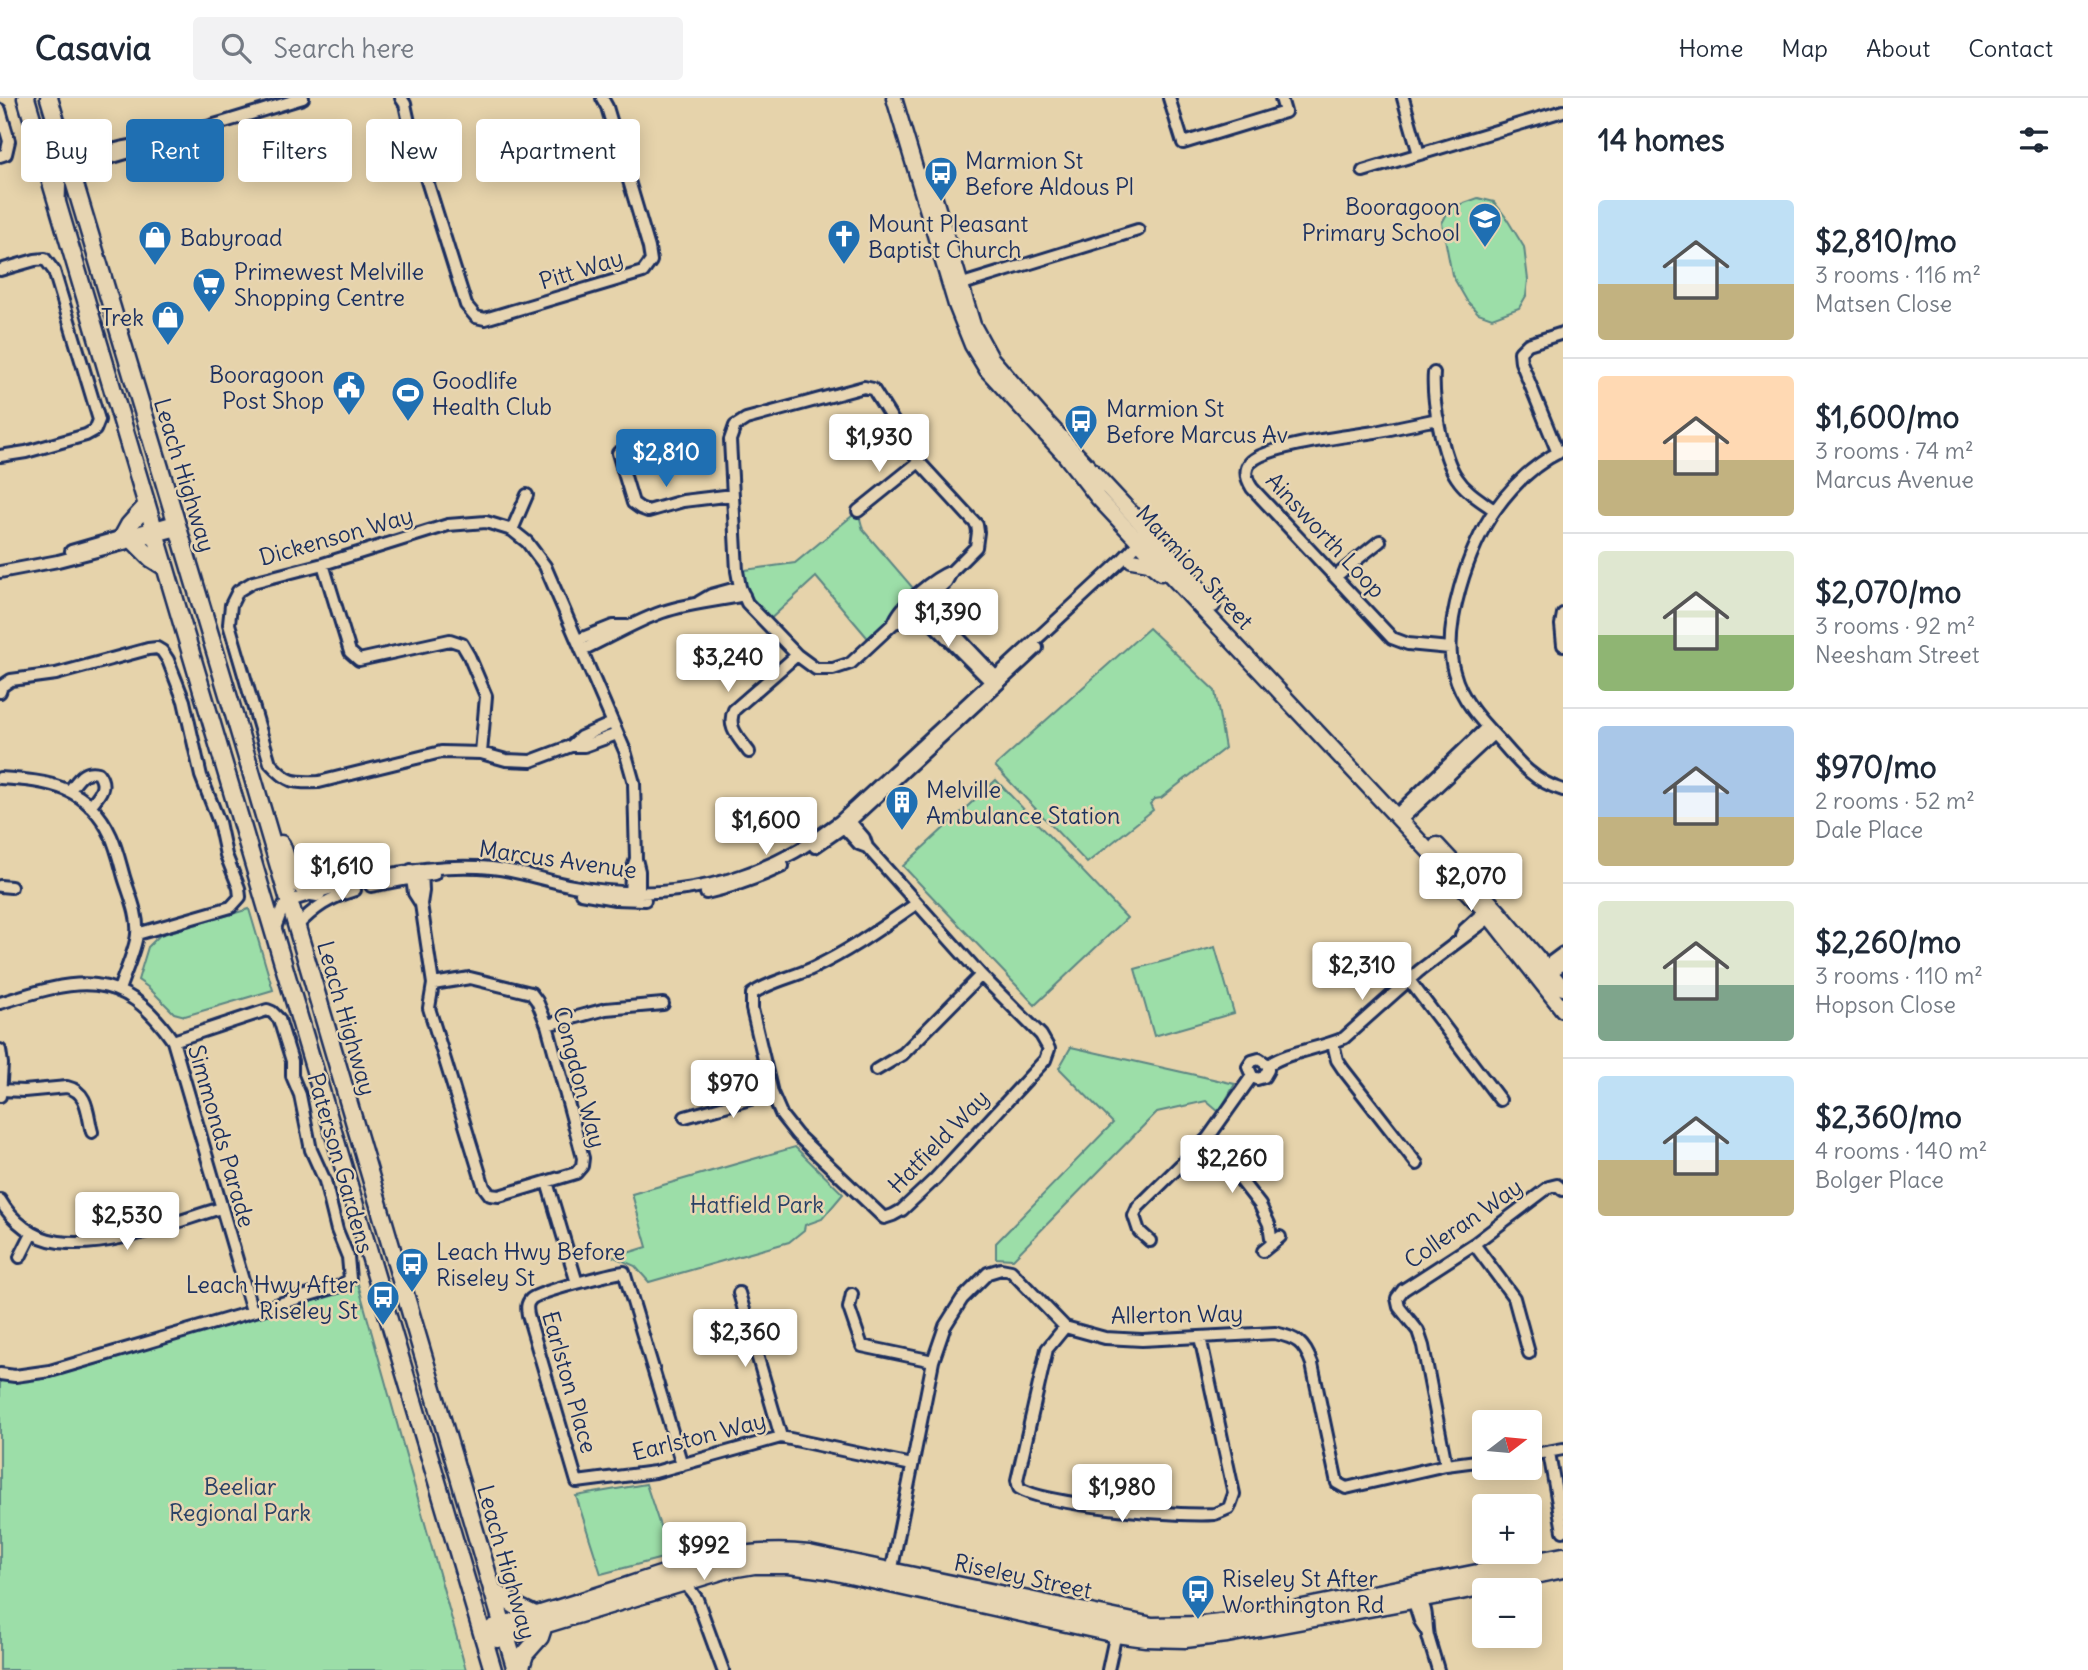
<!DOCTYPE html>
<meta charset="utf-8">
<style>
body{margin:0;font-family:Delius,sans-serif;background:#f2f2f3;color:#1f2937;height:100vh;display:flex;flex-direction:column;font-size:26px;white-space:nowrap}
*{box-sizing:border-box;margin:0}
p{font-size:23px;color:#747a83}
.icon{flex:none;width:38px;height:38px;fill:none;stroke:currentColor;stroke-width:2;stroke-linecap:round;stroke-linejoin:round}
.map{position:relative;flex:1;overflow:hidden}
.details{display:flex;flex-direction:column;background:#fff;width:525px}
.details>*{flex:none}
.hud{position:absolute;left:21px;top:21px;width:665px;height:63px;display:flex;gap:14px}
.needle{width:46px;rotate:74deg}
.tools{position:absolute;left:1472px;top:1312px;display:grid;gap:14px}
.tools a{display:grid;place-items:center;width:70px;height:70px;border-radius:7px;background:#fff;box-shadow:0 4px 18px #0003;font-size:35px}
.price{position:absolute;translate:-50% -60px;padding:0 16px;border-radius:7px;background:#fff;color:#222;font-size:23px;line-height:46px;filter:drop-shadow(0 2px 4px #0008)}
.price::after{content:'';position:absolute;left:50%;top:42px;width:21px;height:16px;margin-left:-10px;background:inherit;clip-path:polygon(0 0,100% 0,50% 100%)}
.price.selected{background:#1f6fb2;color:#fff}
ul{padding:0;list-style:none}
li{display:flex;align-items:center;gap:21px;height:175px;padding:0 35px}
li+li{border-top:2px solid #e0e1e3}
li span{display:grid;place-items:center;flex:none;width:196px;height:140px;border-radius:7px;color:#555}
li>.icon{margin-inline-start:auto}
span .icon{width:84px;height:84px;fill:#fffc;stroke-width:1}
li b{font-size:30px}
h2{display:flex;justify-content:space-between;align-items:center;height:84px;padding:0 35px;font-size:30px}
.tag{padding:0 24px;border-radius:7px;background:#fff;box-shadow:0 4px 18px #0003;font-size:24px;line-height:63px}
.tag.selected{background:#1f6fb2;color:#fff}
header{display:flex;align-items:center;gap:42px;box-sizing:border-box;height:98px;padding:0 35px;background:#fff;border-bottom:2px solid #e0e1e3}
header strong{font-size:33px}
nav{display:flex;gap:38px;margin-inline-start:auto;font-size:24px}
.search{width:490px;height:63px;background:#f2f2f3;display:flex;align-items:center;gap:18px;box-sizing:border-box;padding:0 24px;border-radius:7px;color:#747a83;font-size:26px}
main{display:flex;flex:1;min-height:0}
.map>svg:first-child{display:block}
.green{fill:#9cdea8;stroke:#5c8683;stroke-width:2}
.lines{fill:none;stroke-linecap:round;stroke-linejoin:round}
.minor-casing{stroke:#1b2f5e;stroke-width:16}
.major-casing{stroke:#1b2f5e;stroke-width:19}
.highway-casing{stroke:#1b2f5e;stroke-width:21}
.minor{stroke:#e7d5b2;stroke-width:10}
.major{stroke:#e7d5b2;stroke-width:14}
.highway{stroke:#e7d5b2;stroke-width:16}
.labels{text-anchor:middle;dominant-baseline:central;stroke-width:5;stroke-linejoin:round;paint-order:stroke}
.poi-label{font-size:23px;fill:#1b2f5e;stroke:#e7d5b2;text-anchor:start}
.street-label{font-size:23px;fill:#1b2f5e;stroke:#e7d5b2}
.park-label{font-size:23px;fill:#284065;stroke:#e7d5b2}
</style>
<header>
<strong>Casavia</strong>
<div class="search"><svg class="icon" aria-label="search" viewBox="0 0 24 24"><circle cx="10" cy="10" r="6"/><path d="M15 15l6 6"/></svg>Search here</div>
<nav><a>Home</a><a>Map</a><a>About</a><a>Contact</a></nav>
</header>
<main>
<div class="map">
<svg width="1563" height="1572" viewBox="0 0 1563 1572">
<rect width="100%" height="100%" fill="#e6d3ab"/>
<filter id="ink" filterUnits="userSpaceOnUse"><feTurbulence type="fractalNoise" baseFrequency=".0143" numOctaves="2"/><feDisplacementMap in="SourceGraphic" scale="14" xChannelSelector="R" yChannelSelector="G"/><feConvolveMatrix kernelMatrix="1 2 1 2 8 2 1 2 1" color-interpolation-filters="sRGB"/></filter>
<g filter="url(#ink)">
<path class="green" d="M1478 100 1494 104 1505 118 1524 149 1528 182 1526 198 1519 210 1492 220 1478 215 1467 203 1452 177 1442 125 1450 110Z
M858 413 863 432 925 504 872 545 816 479 766 525 747 505 737 473 795 465Z
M1149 530 1215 593 1225 650 1161 700 1155 701 1150 706 1153 712 1087 765 995 668Z
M996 682 1127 820 1035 907 903 768Z
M249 811 273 892 185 918 174 915 149 890 138 882 148 849 160 837Z
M1215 849 1234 915 1154 938 1135 871Z
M1071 949 1235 986 1219 1014 1206 1003 1157 1014 1013 1161 996 1160V1145L1113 1025 1059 970Z
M795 1049 843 1096 822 1121 805 1127 804 1132 789 1144 649 1184 635 1168 614 1159 647 1149 632 1096Z
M358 1186 466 1572H0V1280L15 1282 44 1280Z
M646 1386 670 1458 601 1476 576 1398Z"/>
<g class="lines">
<defs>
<path id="minor" d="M401 0 405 6 410 29 466 207 476 219 485 221 643 174 651 163 649 150 607 9 602 0
M1169 0 1183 45 1285 14 1281 0
M1403 0 1419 56
M0 12 9 43 6 56 0 58
M1363 73 1563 13
M74 87C90 64 105 61 130 54
M59 105C61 95 58 77 64 69 73 58 107 53 120 50 182 39 243 18 303 0
M0 172 35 162 45 161 54 173 99 322 95 332 86 337 26 354 0 358
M956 188 1138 132
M1434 275C1432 301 1442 359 1457 380 1466 394 1482 403 1494 412
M864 289 873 291 919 364 977 427 978 434 976 449 952 473 946 484 917 511 902 523 894 525 851 565 833 571H816L797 557 747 505 740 489 737 473 730 342 735 328 746 321Z
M1438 321C1417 325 1396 330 1375 334 1349 338 1266 347 1250 365 1243 373 1247 382 1252 390L1392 540 1408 546 1450 550
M1563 352C1536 365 1512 388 1495 412 1469 448 1441 530 1454 574 1461 602 1481 623 1501 644 1519 665 1535 684 1563 692
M618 355 633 405 640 410 648 413 683 403 733 397
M1558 355 1521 264 1520 254 1528 246 1563 235
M858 413 919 364
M512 432 527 397
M71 453 175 423
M323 466 350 554 359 562 450 542 462 546 469 558 486 598 481 655
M0 474 58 463 178 432
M1335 479 1380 443
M918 497 998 581
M699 504 711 497 740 489
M911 504 994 587
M1563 516 1561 527 1563 547
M894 525C900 507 934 480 952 473
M578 542 613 528H627
M582 552C608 540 631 526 657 516 685 505 715 504 744 497
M0 594 2 588 11 582 56 576 148 551 157 550 162 553 168 562 184 603 201 678 219 724 226 757 239 790 240 799 231 809 137 836
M617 636 584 648H571L531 663 506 662 481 655 441 654 319 684C293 685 288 685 270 665L229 526 231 507 238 493 253 484 323 466 448 427 486 424 512 432 527 444 545 468 625 653 634 685 636 761 639 773V802
M571 648 581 639 612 625
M749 654C739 640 726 629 734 612L797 557
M0 680C49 683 88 688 111 738 117 751 120 765 124 779 129 796 139 817 137 836 136 851 124 876 119 892
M70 692C78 682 83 671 98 675 108 688 100 696 90 708
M1396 717 1487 629
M847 720 864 740 867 749
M1401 722 1493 636
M839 724 859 746 867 749 981 877 1041 937 1049 951 1045 962 935 1081 902 1112 893 1117 884 1120 797 1037 782 1018 772 995 752 911V896C768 884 794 879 813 870 851 852 881 830 916 806
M815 749 844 729 1037 550
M411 772 414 795 421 806
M422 772 423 793 421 806 433 886 429 910 484 1089 490 1097 499 1098 576 1075 582 1068 583 1060 547 927 537 903 531 895 470 880 433 886
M0 788 11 789
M371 788 434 776
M581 795 615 801 645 802
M706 795C733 789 758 780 783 768
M630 800 631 775 636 761
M296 829C315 809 329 800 355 792
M274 833 283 809 296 801C354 782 418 766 479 769 511 770 542 782 573 788 650 803 726 792 795 754 810 746 824 734 839 724L1122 462 1143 440
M1461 838 1464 832 1488 810
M1540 872 1563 855
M1546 879 1563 866
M1409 882 1500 1002
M0 905C76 881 122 868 173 943L252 1213
M547 927 606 911 663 906
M1333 945 1337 962 1343 971 1417 1066
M0 952 2 966 0 998
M876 972 903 956 981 877
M1252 978 1257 981 1264 979 1268 972V967C1290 953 1319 951 1344 940L1419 873 1493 817
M1252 978 1248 969 1252 963 1259 961 1268 967
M1 992 24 993 67 989C89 994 87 1017 92 1034
M685 1019 772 995
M1208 1040 1260 1107 1269 1126 1272 1146
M547 1084 577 1185
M0 1102C12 1123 34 1141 59 1144 109 1151 174 1124 221 1110
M1150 1143 1139 1133 1134 1118 1138 1109 1208 1040 1252 978
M1474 1146 1514 1200 1529 1255
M1263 1153 1280 1139
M20 1159 32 1135
M739 1195 781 1339
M852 1196 849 1210 862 1248 933 1263
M1065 1229 1047 1251 1017 1382 1019 1390C1044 1407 1180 1419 1214 1416 1219 1415 1224 1412 1229 1410L1234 1396 1200 1239
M0 1276 15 1278 50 1273 340 1188 350 1181 348 1159 337 1132 325 1083 311 1052 300 997 292 978V963L279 921 272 914 267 912 173 943
M1549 1355 1563 1433
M1530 1357 1563 1351
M682 1367 624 1174C613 1175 538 1194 531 1201 526 1206 527 1211 528 1217L577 1384 655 1374 781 1339 912 1367
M1446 1367 1423 1248 1418 1233 1399 1209 1397 1200 1403 1192 1474 1146 1549 1089 1557 1087 1563 1092
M890 1480 933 1263 945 1228 962 1201 988 1175 1001 1171 1011 1173 1065 1229 1105 1240 1142 1242 1275 1235C1297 1240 1304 1244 1312 1266L1337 1385 1346 1390 1446 1367 1484 1362
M679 1486 688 1489 697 1501 723 1572
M1417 1499C1429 1510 1425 1523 1428 1538 1431 1549 1435 1561 1438 1572
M1420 1499 1415 1507 1420 1523 1427 1534
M1108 1572 1117 1530"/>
<path id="major" d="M894 0 956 207 972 247 987 272 1063 355 1098 400 1485 813 1563 912
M929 81 973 227 991 260 1041 318 1177 464 1213 507
M1132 462 1149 465 1161 475
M1437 747 1498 813 1563 890"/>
<path id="highway" d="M26 0 493 1572
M49 0 247 660 516 1572
M57 26 74 41 89 58
M123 438 129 427 147 407
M135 444 152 461 165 469
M281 746C287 760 292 783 306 792 309 794 313 794 317 795
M492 1492 516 1508 535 1517
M493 1530C535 1518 576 1505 616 1492 683 1469 738 1448 809 1456L1152 1528 1202 1527 1238 1523 1563 1458
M497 1541 725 1472 754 1467H789L827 1472 1116 1536 1146 1540 1185 1541 1227 1536 1456 1494 1563 1471
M520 1572 525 1556 540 1539 544 1527"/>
</defs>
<use href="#minor" class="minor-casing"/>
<use href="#major" class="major-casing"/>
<use href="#highway" class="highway-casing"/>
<use href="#minor" class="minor"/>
<use href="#major" class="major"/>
<use href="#highway" class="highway"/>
</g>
</g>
<defs>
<symbol id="bus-pin" viewBox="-11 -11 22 30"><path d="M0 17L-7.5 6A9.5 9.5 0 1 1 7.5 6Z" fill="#1f6fb2" stroke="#e7d5b2"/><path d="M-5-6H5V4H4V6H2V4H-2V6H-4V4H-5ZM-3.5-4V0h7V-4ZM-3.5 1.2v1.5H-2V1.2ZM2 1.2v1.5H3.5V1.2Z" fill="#fff"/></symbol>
<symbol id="school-pin" viewBox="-11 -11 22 30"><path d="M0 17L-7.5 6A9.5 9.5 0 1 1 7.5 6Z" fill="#1f6fb2" stroke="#e7d5b2"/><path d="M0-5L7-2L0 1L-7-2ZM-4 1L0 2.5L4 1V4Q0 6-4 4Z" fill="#fff"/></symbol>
<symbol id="church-pin" viewBox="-11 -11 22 30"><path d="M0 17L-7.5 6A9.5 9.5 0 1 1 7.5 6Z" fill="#1f6fb2" stroke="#e7d5b2"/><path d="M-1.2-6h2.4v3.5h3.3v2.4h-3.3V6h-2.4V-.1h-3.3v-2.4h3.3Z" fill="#fff"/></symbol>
<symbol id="shop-pin" viewBox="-11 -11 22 30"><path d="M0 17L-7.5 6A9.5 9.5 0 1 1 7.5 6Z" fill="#1f6fb2" stroke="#e7d5b2"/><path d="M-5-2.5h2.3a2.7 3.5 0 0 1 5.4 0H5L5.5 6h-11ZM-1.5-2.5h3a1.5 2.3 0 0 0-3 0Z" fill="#fff"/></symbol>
<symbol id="supermarket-pin" viewBox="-11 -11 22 30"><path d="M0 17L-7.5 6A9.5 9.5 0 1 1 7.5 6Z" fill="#1f6fb2" stroke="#e7d5b2"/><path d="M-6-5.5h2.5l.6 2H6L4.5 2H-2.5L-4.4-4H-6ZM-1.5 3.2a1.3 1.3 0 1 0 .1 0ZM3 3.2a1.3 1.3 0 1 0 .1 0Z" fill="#fff"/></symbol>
<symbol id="civic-pin" viewBox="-11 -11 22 30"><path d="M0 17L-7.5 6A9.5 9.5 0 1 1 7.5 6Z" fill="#1f6fb2" stroke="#e7d5b2"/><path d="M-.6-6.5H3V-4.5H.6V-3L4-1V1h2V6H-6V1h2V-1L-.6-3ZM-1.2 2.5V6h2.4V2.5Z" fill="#fff"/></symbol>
<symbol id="stadium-pin" viewBox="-11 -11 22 30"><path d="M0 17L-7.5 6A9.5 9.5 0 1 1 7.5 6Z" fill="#1f6fb2" stroke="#e7d5b2"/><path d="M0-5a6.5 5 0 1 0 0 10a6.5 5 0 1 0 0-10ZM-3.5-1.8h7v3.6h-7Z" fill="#fff"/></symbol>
<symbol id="building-pin" viewBox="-11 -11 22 30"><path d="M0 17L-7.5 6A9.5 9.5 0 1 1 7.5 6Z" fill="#1f6fb2" stroke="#e7d5b2"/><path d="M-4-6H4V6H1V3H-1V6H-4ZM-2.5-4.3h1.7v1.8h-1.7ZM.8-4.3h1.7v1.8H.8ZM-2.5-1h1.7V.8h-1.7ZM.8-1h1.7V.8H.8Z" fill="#fff"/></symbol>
</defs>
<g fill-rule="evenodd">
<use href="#bus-pin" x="922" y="56" width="38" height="52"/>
<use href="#school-pin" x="1466" y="102" width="38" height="52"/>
<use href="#church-pin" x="825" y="119" width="38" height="52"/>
<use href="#shop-pin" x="136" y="120" width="38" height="52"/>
<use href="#supermarket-pin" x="190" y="167" width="38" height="52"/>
<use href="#shop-pin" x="149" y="200" width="38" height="52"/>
<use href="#civic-pin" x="330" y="270" width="38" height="52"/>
<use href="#stadium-pin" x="389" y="276" width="38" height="52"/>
<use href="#bus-pin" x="1062" y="304" width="38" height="52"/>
<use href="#building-pin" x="883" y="685" width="38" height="52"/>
<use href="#bus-pin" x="393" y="1147" width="38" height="52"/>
<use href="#bus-pin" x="364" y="1180" width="38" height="52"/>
<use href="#bus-pin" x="1179" y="1474" width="38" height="52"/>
</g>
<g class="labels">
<g class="poi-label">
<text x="965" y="62">Marmion St<tspan x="965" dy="26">Before Aldous Pl</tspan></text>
<text x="1460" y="108" text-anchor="end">Booragoon<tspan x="1460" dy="26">Primary School</tspan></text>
<text x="868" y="125">Mount Pleasant<tspan x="868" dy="26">Baptist Church</tspan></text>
<text x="180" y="139">Babyroad</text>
<text x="234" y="173">Primewest Melville<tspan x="234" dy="26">Shopping Centre</tspan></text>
<text x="144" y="219" text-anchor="end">Trek</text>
<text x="324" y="276" text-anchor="end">Booragoon<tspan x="324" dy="26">Post Shop</tspan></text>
<text x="432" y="282">Goodlife<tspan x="432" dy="26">Health Club</tspan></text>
<text x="1106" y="310">Marmion St<tspan x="1106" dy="26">Before Marcus Av</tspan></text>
<text x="926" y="691">Melville<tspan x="926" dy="26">Ambulance Station</tspan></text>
<text x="436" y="1153">Leach Hwy Before<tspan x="436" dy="26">Riseley St</tspan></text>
<text x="358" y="1186" text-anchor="end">Leach Hwy After<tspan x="358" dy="26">Riseley St</tspan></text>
<text x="1222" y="1480">Riseley St After<tspan x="1222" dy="26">Worthington Rd</tspan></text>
</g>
<g class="street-label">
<text transform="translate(581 171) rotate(-17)">Pitt Way</text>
<text transform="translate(185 377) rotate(73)">Leach Highway</text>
<text transform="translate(1326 437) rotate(47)">Ainsworth Loop</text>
<text transform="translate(336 438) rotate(-16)">Dickenson Way</text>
<text transform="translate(1195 469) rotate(47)">Marmion Street</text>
<text transform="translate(558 761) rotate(8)">Marcus Avenue</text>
<text transform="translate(347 920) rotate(74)">Leach Highway</text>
<text transform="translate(580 979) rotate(75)">Congdon Way</text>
<text transform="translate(222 1038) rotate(74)">Simmonds Parade</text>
<text transform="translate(938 1043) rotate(-46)">Hatfield Way</text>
<text transform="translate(341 1065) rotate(74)">Paterson Gardens</text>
<text transform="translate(1463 1125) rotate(-35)">Colleran Way</text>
<text transform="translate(1177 1216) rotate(-1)">Allerton Way</text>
<text transform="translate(570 1284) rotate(74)">Earlston Place</text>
<text transform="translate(699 1338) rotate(-14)">Earlston Way</text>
<text transform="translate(507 1464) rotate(74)">Leach Highway</text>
<text transform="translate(1023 1478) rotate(12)">Riseley Street</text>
</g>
<g class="park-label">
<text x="757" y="1106">Hatfield Park</text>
<text x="240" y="1388">Beeliar<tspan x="240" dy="26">Regional Park</tspan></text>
</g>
</g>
</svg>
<div class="tools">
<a><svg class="needle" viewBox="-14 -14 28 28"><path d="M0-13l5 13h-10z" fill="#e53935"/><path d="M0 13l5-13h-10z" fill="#747a83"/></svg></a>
<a>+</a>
<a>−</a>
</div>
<b class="price" style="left:879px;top:376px">$1,930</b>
<b class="price selected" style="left:666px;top:391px">$2,810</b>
<b class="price" style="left:948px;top:551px">$1,390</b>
<b class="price" style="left:728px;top:596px">$3,240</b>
<b class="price" style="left:766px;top:759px">$1,600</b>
<b class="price" style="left:342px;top:805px">$1,610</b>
<b class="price" style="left:1471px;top:815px">$2,070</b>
<b class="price" style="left:1362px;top:904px">$2,310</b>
<b class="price" style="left:733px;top:1022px">$970</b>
<b class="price" style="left:1232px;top:1097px">$2,260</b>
<b class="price" style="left:127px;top:1154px">$2,530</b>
<b class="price" style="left:745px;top:1271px">$2,360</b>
<b class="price" style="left:1122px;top:1426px">$1,980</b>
<b class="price" style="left:704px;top:1484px">$992</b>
<div class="hud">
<a class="tag">Buy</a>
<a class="tag selected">Rent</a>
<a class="tag">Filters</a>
<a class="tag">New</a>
<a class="tag">Apartment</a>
</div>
</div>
<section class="details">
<h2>14 homes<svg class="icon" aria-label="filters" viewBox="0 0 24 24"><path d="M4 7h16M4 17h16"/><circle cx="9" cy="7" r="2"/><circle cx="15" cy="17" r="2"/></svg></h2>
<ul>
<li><span style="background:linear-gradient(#bfe0f5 60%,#c2b280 0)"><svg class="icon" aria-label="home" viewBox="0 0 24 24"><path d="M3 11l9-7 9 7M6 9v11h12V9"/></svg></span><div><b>$2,810/mo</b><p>3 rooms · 116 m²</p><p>Matsen Close</p></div></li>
<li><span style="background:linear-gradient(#ffd9b3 60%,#c2b280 0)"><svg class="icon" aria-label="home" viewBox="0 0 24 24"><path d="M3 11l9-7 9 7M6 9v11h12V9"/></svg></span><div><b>$1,600/mo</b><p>3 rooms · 74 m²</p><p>Marcus Avenue</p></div></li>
<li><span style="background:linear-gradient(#dfe7d0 60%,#8fb573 0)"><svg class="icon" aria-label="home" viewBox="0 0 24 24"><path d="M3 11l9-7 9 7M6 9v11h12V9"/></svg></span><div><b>$2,070/mo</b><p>3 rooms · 92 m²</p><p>Neesham Street</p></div></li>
<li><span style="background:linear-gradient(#a9c7e8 65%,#c2b280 0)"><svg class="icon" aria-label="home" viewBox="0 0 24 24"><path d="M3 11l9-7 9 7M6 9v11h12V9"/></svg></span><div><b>$970/mo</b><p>2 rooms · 52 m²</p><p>Dale Place</p></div></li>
<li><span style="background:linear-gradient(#dfe7d0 60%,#7fa58c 0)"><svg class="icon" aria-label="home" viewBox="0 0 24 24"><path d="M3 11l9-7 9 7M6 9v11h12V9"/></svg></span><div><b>$2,260/mo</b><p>3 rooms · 110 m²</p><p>Hopson Close</p></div></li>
<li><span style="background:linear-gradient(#bfe0f5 60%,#c2b280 0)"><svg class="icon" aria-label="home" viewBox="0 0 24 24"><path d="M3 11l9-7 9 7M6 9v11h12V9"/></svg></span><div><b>$2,360/mo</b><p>4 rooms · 140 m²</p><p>Bolger Place</p></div></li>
</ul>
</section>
</main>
